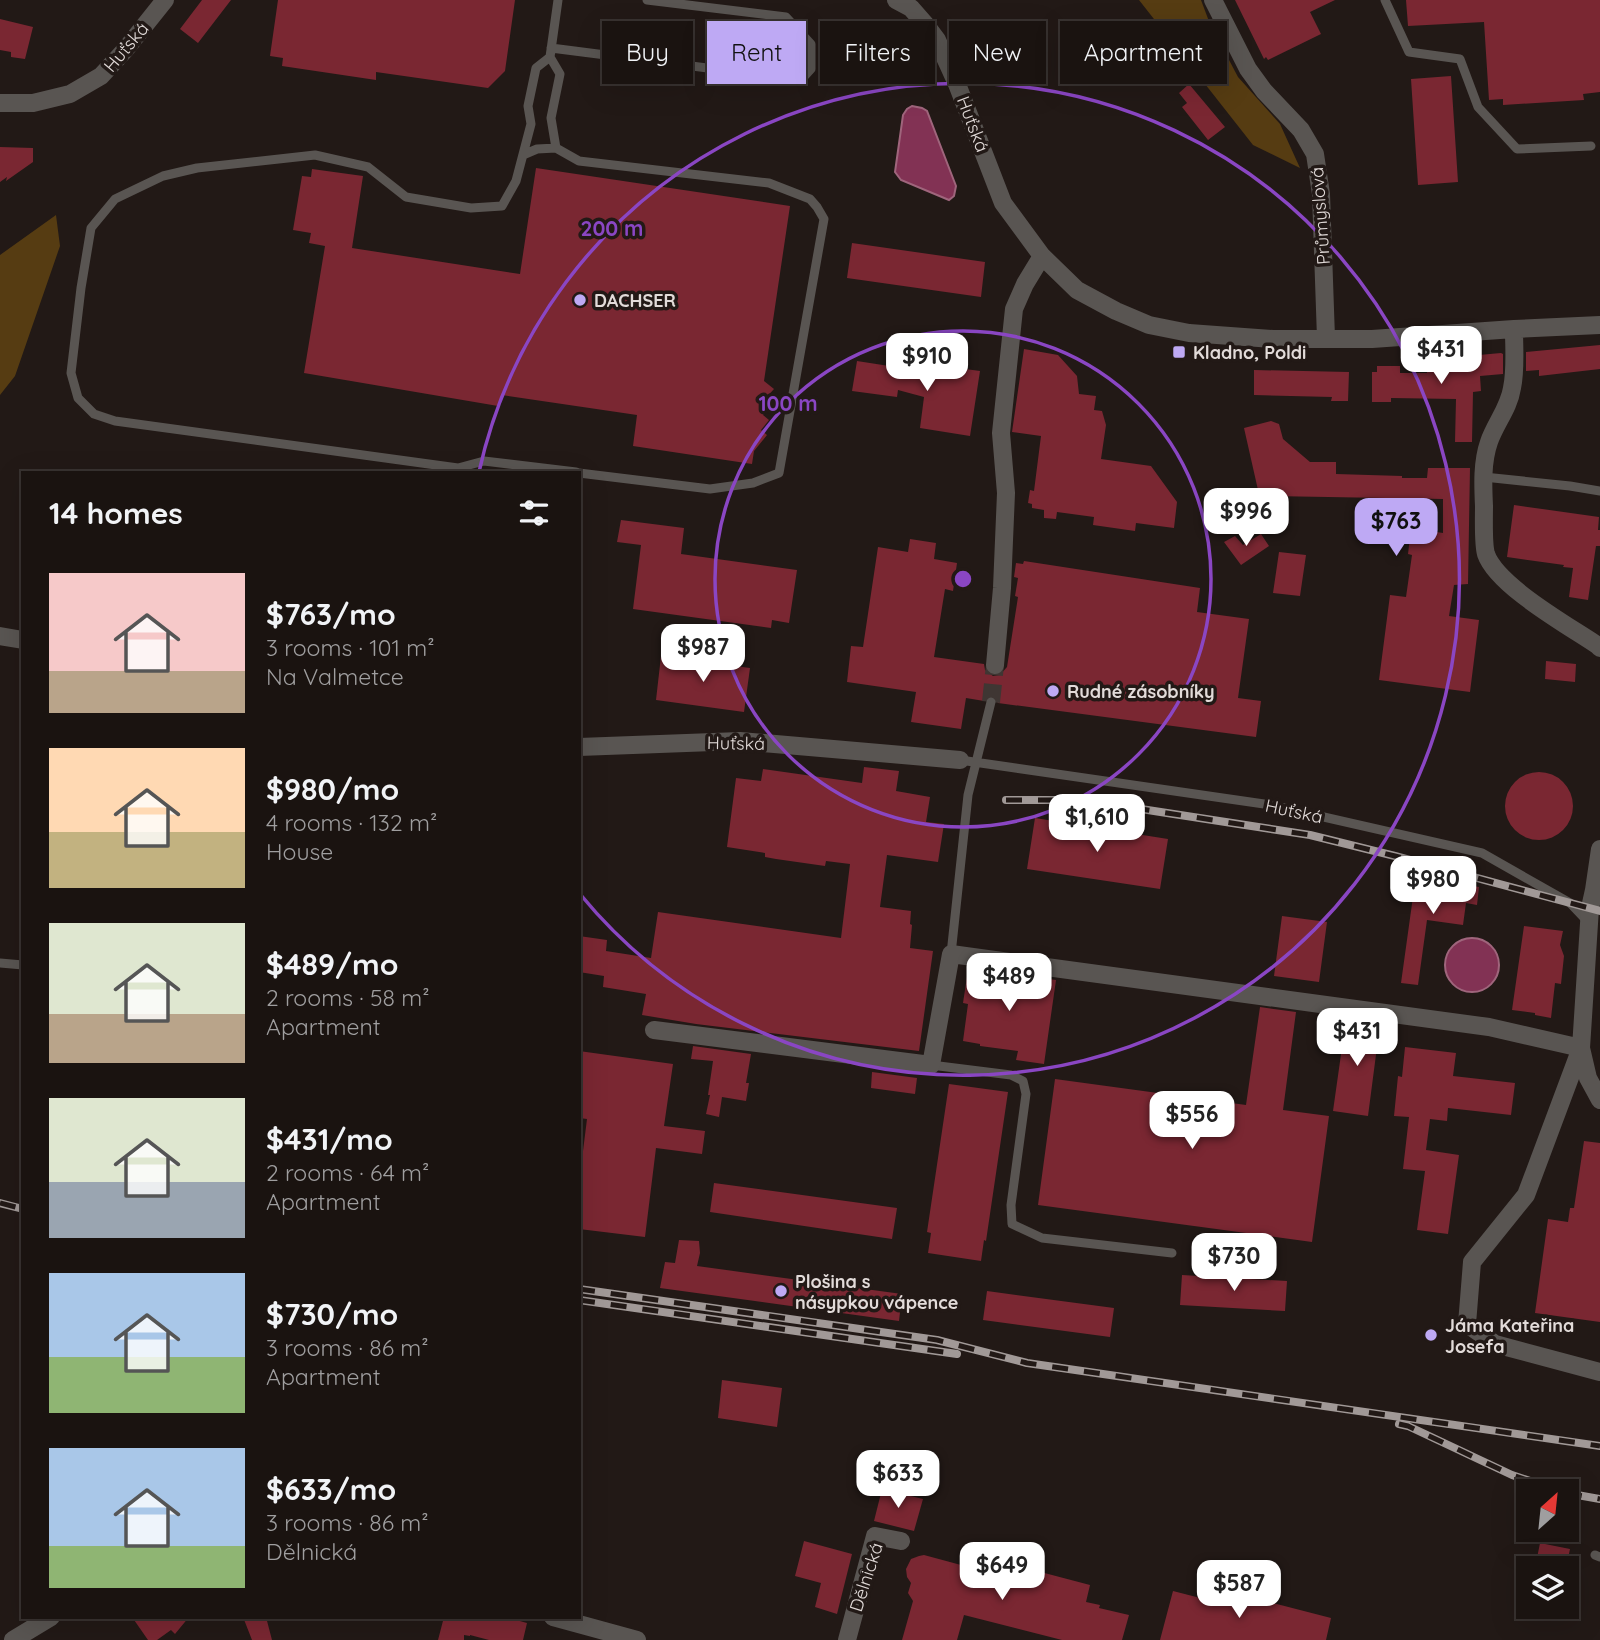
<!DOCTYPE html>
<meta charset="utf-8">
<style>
body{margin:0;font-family:Quicksand,sans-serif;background:#27201e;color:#f1f3f6;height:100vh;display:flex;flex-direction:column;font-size:26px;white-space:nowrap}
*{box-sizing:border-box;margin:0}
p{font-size:23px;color:#9f9e9f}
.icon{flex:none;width:38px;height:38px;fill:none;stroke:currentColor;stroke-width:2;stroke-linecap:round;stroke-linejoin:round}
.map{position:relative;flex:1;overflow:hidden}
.details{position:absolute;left:21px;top:471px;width:560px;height:1148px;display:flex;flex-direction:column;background:#1a1310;border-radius:0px;box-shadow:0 7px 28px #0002,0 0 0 2px #383230}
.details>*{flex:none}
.top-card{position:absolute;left:602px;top:21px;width:665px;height:63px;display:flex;gap:14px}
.needle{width:46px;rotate:27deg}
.fabs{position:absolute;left:1516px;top:1479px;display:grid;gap:14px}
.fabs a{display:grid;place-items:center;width:63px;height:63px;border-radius:0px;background:#1a1310;box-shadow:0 7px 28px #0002,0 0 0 2px #383230;font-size:35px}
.price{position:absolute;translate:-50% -60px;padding:0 16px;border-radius:14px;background:#fff;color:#222;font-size:23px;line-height:46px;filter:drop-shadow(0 2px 4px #0008)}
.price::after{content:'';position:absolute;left:50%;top:42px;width:21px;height:16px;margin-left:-10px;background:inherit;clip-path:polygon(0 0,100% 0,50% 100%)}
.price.selected{background:#bea9f4;color:#111}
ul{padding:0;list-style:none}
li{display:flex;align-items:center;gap:21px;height:175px;padding:0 28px}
li span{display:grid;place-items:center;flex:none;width:196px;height:140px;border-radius:0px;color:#555}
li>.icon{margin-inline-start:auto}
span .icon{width:84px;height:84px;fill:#fffc;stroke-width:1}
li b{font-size:30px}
h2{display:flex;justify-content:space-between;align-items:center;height:84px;padding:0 28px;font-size:30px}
.tag{padding:0 24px;border-radius:0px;background:#1a1310;box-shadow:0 7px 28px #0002,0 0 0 2px #383230;font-size:24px;line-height:63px}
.tag.selected{background:#bea9f4;color:#111}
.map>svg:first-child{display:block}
.green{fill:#563c12}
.water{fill:#823254;stroke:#9f657c;stroke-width:2}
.building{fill:#7a2732}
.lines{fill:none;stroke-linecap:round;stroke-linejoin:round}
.minor-tunnel{stroke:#3f3633;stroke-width:18;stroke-dasharray:18 9;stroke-linecap:butt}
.service{stroke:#595552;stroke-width:9}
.minor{stroke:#595552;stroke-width:18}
.rail-casing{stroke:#a19997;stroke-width:8}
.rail{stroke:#221916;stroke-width:5;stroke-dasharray:16;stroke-linecap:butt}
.ring{fill:none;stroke:#8a46c3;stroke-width:3.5}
.poi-dot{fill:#bea9f4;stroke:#221916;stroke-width:2.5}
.labels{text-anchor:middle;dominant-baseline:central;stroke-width:7;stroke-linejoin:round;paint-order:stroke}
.street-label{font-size:18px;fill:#e2dbd9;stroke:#221916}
.poi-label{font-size:18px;font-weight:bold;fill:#e2dbd9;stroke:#221916;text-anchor:start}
.centre{fill:#8a46c3;stroke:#221916;stroke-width:3.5}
.ring-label{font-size:21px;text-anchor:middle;font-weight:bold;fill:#8a46c3;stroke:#221916;stroke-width:7;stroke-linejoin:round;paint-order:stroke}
</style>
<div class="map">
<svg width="1600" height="1640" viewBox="0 0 1600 1640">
<rect width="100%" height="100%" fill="#221916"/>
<path class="green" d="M1139 0H1201L1210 24 1238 77 1280 124 1300 168 1253 145Z
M56 215 60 246 15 376 0 395V255Z"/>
<path class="water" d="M912 106 922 108 927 111 956 186 954 196 949 200 901 180 895 172 903 115 907 109Z
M1445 965a27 27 0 1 1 54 0a27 27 0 1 1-54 0Z"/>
<path class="building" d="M202 0H231L198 43 180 29Z
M278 0H515L505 71 488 88 376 72V80L282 66 283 58 270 56Z
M1235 0H1335L1310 12 1321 34 1268 60 1266 57 1264 59Z
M1406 0H1600V92L1583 94 1584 100 1503 105V99L1489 100 1484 22 1408 26Z
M0 19 33 27 25 59 11 57V52L0 50Z
M1451 76 1458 182 1418 185 1411 79Z
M1189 84 1225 127 1208 140 1182 107 1187 103 1179 93Z
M0 147 33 148V162L6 181 7 177 0 182Z
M536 168 790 206 764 381 774 389 765 399 772 404 763 415 769 420 761 430 767 435 754 451 752 464 633 446 637 415 502 395 498 406 304 373 325 246 309 243 311 233 293 230 302 176 311 177 312 169 363 176 352 248 520 274Z
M852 243 985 262 981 297 847 278Z
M1600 345V369L1539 376V370L1526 371V352Z
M1024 349 1058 355 1077 376 1079 394 1096 396 1094 410 1102 411 1106 425 1101 459 1151 466 1177 502 1174 528 1136 523 1135 531 1093 525 1094 517 1057 512 1056 519 1044 518V510L1032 508V504L1028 503 1030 490 1034 491 1041 436 1012 432Z
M1501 353 1503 354V374L1480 376 1481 391 1473 392 1472 442H1455L1456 399 1391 398V402H1372V372H1377V366H1400V373H1427V371L1452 372 1453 359H1457V357Z
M857 361 902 368 900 375 927 378 929 364 980 371 970 436 920 428 924 397 898 390 897 397 852 391Z
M1254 370 1349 372 1348 401H1331L1332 397 1254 395Z
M1271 421 1279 424 1283 439 1310 462H1336V474L1402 476V478H1427L1428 468H1470L1468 584 1454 585 1449 616 1479 620 1470 692 1379 680 1390 595 1406 597 1412 555 1408 554 1411 528 1443 533V499L1263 496 1258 490 1244 428Z
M1514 505 1599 517 1598 530H1600V546H1596L1588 600 1569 597 1573 568 1563 567 1564 565 1507 557Z
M621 520 684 528 681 554 797 570 789 623 772 620 771 628 633 609 641 545 617 542Z
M1261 534 1269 546 1241 565 1224 542 1235 536 1243 545Z
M910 539 936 543 934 559 957 563 953 591 945 589 934 657 984 664 985 670 993 676 1000 675 1007 667 1018 597 1015 596 1018 578 1014 577 1016 563 1023 564 1024 561 1200 588 1197 612 1249 619 1238 698 1261 701 1256 737 998 703 996 697 992 695 986 697 984 701 966 698 961 729 911 722 916 692 847 682 851 646 863 647 878 547 908 552Z
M1279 552 1306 555 1300 596 1273 593Z
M661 656 750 668 744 712 656 700Z
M1546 661 1576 664 1575 682 1545 679Z
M864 767 899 771 896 791 930 797 926 822 944 824 938 862 887 855 880 907 911 911 910 924 912 925 910 948 933 951 919 1051 696 1024 642 1015 646 994 603 987 604 976 579 972V936L607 940 606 951 651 958 658 912 841 938 850 864 826 861 825 866 776 859 765 857V853L727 847 736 778 761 781 763 769 862 783Z
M1505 806a34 34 0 1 1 68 0a34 34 0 1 1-68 0Z
M1035 818 1168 839 1160 889 1027 869Z
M1416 875 1469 882 1468 885 1479 887 1477 905 1466 903 1463 925 1427 920 1418 985 1401 983Z
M1282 916 1327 922 1319 982 1274 976Z
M1524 926 1563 931 1560 945 1564 956 1561 984 1555 983 1551 1018 1535 1015V1013L1512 1010Z
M977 969 1056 980 1044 1064 1016 1060 1018 1051 980 1046V1044L963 1041 968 1004 963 1003 968 970 976 971Z
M1260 1007 1296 1012 1283 1110 1329 1116 1312 1242 1038 1205 1055 1079 1246 1105Z
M1346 1019 1380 1024 1368 1116 1333 1111Z
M693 1046 751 1054 746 1083H749L746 1101 722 1097 719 1117 706 1114 710 1095H708L713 1061 691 1059Z
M1405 1047 1456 1053 1453 1076 1515 1083 1511 1115 1448 1108 1447 1121 1430 1119 1426 1150 1459 1155 1448 1234 1417 1230 1425 1171 1403 1169 1409 1117 1394 1116 1398 1076 1402 1077Z
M579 1051 673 1064 664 1126 705 1131 702 1154 656 1148 645 1237 579 1229V1158L582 1159 587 1119 579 1118Z
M872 1072 917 1078 915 1094 871 1088Z
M949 1084 1008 1092 986 1241 984 1240 981 1261 928 1253 931 1233 927 1232Z
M1584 1141 1600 1143V1322L1535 1313 1548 1219 1568 1222 1570 1208H1574Z
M714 1183 897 1208 892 1239 710 1212Z
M679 1240 699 1241 700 1253 697 1266 902 1294 899 1321 660 1288 665 1262 675 1263Z
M1182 1275 1287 1281 1285 1311 1180 1305Z
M987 1291 1114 1308 1110 1337 983 1320Z
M722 1380 782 1388 777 1427 718 1418Z
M882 1489 923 1499 914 1531 874 1521Z
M804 1541 852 1554 837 1614 815 1607 821 1583 795 1576Z
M1540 1543 1570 1549 1566 1568H1535Z
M924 1555 961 1565 966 1560 974 1557 987 1558 1090 1585 1086 1602 1100 1605 1099 1608 1129 1615 1122 1640H1062L964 1615 957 1640H902L913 1601 908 1593 911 1583 907 1577 906 1569 911 1559 919 1556Z
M1215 1588 1331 1618 1326 1640H1160L1173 1591 1212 1601Z
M132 1617H189L175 1634 171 1630 157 1640H148Z
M243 1617H266L272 1640H252Z
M444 1617H505L527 1623 523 1640H489L470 1635V1636L464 1635V1640H438Z"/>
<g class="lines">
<path class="minor-tunnel" d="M991 702 995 665"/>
<path class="service" d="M558 0 550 57 560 74 551 118 556 148 579 161 769 183 810 199 817 207 824 219 779 473 753 483 710 489 579 473
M1385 0 1409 52 1460 59 1478 107 1517 149 1591 146
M551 48 801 80 811 69V44L786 17 647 0
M550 57 536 68 528 106 531 124 516 181 502 206 471 208 406 197 368 167 315 155 197 168 163 176 115 199 91 228 81 288 71 373 78 398 94 414 115 421 458 468 484 461 576 472
M523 155 537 149 556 148
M1484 477 1570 486 1600 491
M960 760 1271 805 1482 853 1570 903 1588 922
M951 954 968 795 991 702
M0 963 23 965
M931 1065 1011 1075 1023 1081 1026 1094 1011 1205 1012 1224 1042 1238 1172 1253
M1595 1555 1600 1557"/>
<path class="minor" d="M896 0 911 8 925 24 937 40 957 84 1003 203 1042 256 1077 290 1116 311 1149 325 1189 333 1273 339H1372L1514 329 1600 325
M1213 0 1248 69 1264 91 1301 130 1315 154 1321 194 1326 338
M0 103H33L70 94 101 76 125 50 165 0
M1514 329C1514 348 1516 370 1512 388 1509 408 1495 424 1489 442 1482 462 1483 485 1484 506 1484 518 1483 544 1486 554 1497 586 1569 626 1597 645L1600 648
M0 636 23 640
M995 665 1002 588 1006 493 1001 433 1014 309 1025 284 1042 256
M579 747 740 741 960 760
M1600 849 1594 890 1590 908 1581 1048 1588 1078 1600 1100
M654 1030 931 1065 951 954 1489 1027 1581 1048 1526 1195 1472 1262 1467 1324 1495 1344 1600 1372
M553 1617 637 1640
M13 1640 51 1617
M847 1640 875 1536 901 1541"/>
<defs>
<path id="rail" d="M1006 800H1068L1115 805 1310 835 1395 856 1600 911
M0 1203 23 1209
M579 1289 937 1340 1027 1363 1600 1446
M579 1300 957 1354
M1399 1424 1408 1426 1512 1475 1560 1491
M1566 1493 1600 1499"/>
</defs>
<use href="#rail" class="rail-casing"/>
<use href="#rail" class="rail"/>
</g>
<g class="ring">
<circle cx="963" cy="579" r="248"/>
<path d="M479 472A496 496 0 1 1 580 894"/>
</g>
<g class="poi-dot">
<circle cx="580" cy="300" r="7"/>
<rect x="1172" y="345" width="14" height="14" rx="3.5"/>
<circle cx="1053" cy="691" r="7"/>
<circle cx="781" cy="1291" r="7"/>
<circle cx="1431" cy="1335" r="7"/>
</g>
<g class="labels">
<g class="street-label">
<text transform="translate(126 47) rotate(-50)">Huťská</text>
<text transform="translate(973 124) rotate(69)">Huťská</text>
<text transform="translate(1320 216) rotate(-94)">Průmyslová</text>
<text transform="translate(736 743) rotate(1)">Huťská</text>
<text transform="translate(1294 811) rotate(12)">Huťská</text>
<text transform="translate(866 1577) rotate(-72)">Dělnická</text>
</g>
<g class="poi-label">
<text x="594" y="300">DACHSER</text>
<text x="1193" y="352">Kladno, Poldi</text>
<text x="1067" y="691">Rudné zásobníky</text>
<text x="795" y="1281">Plošina s<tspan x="795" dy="21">násypkou vápence</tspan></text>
<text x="1445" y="1325">Jáma Kateřina<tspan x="1445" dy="21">Josefa</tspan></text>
</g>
</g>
<circle cx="963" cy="579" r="10" class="centre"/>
<g class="ring-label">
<text x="612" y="236">200 m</text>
<text x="788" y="411">100 m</text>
</g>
</svg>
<div class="fabs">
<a><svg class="needle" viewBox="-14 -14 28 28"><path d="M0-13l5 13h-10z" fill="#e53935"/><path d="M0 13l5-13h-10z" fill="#9f9e9f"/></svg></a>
<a><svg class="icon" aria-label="layers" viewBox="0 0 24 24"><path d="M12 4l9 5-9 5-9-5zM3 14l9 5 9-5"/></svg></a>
</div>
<b class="price" style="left:1441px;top:386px">$431</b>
<b class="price" style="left:927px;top:393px">$910</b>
<b class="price" style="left:1246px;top:548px">$996</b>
<b class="price selected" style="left:1396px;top:558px">$763</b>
<b class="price" style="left:703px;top:684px">$987</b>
<b class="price" style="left:1097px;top:854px">$1,610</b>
<b class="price" style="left:1433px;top:916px">$980</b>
<b class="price" style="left:1009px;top:1013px">$489</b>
<b class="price" style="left:1357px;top:1068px">$431</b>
<b class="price" style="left:1192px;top:1151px">$556</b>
<b class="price" style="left:1234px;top:1293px">$730</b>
<b class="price" style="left:898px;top:1510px">$633</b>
<b class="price" style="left:1002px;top:1602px">$649</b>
<b class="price" style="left:1239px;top:1620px">$587</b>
<div class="top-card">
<a class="tag">Buy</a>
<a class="tag selected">Rent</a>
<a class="tag">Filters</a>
<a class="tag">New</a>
<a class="tag">Apartment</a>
</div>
<section class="details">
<h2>14 homes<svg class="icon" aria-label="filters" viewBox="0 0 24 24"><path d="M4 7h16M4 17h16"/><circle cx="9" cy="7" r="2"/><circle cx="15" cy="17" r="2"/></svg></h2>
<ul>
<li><span style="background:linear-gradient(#f6c9c9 70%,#b9a48a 0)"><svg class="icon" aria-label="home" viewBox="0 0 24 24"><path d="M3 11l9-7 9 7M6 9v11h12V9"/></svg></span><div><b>$763/mo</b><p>3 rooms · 101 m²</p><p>Na Valmetce</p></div></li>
<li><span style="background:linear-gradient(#ffd9b3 60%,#c2b280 0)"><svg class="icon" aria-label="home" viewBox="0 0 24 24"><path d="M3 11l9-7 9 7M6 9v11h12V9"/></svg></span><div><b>$980/mo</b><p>4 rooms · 132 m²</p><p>House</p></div></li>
<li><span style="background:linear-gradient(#dfe7d0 65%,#b9a48a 0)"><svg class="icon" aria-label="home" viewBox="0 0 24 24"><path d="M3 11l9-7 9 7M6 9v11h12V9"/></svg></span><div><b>$489/mo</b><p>2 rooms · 58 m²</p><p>Apartment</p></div></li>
<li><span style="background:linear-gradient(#dfe7d0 60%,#9aa5b1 0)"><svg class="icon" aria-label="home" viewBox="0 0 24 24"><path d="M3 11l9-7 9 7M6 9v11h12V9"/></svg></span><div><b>$431/mo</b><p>2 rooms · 64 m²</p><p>Apartment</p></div></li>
<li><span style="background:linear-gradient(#a9c7e8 60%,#8fb573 0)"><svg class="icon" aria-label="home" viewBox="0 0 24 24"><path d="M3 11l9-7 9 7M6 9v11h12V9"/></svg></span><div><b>$730/mo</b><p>3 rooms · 86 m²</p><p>Apartment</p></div></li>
<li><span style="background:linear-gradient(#a9c7e8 70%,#8fb573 0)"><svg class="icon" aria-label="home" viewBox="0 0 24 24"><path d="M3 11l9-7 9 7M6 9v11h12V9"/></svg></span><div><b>$633/mo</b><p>3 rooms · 86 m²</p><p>Dělnická</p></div></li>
</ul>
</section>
</div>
